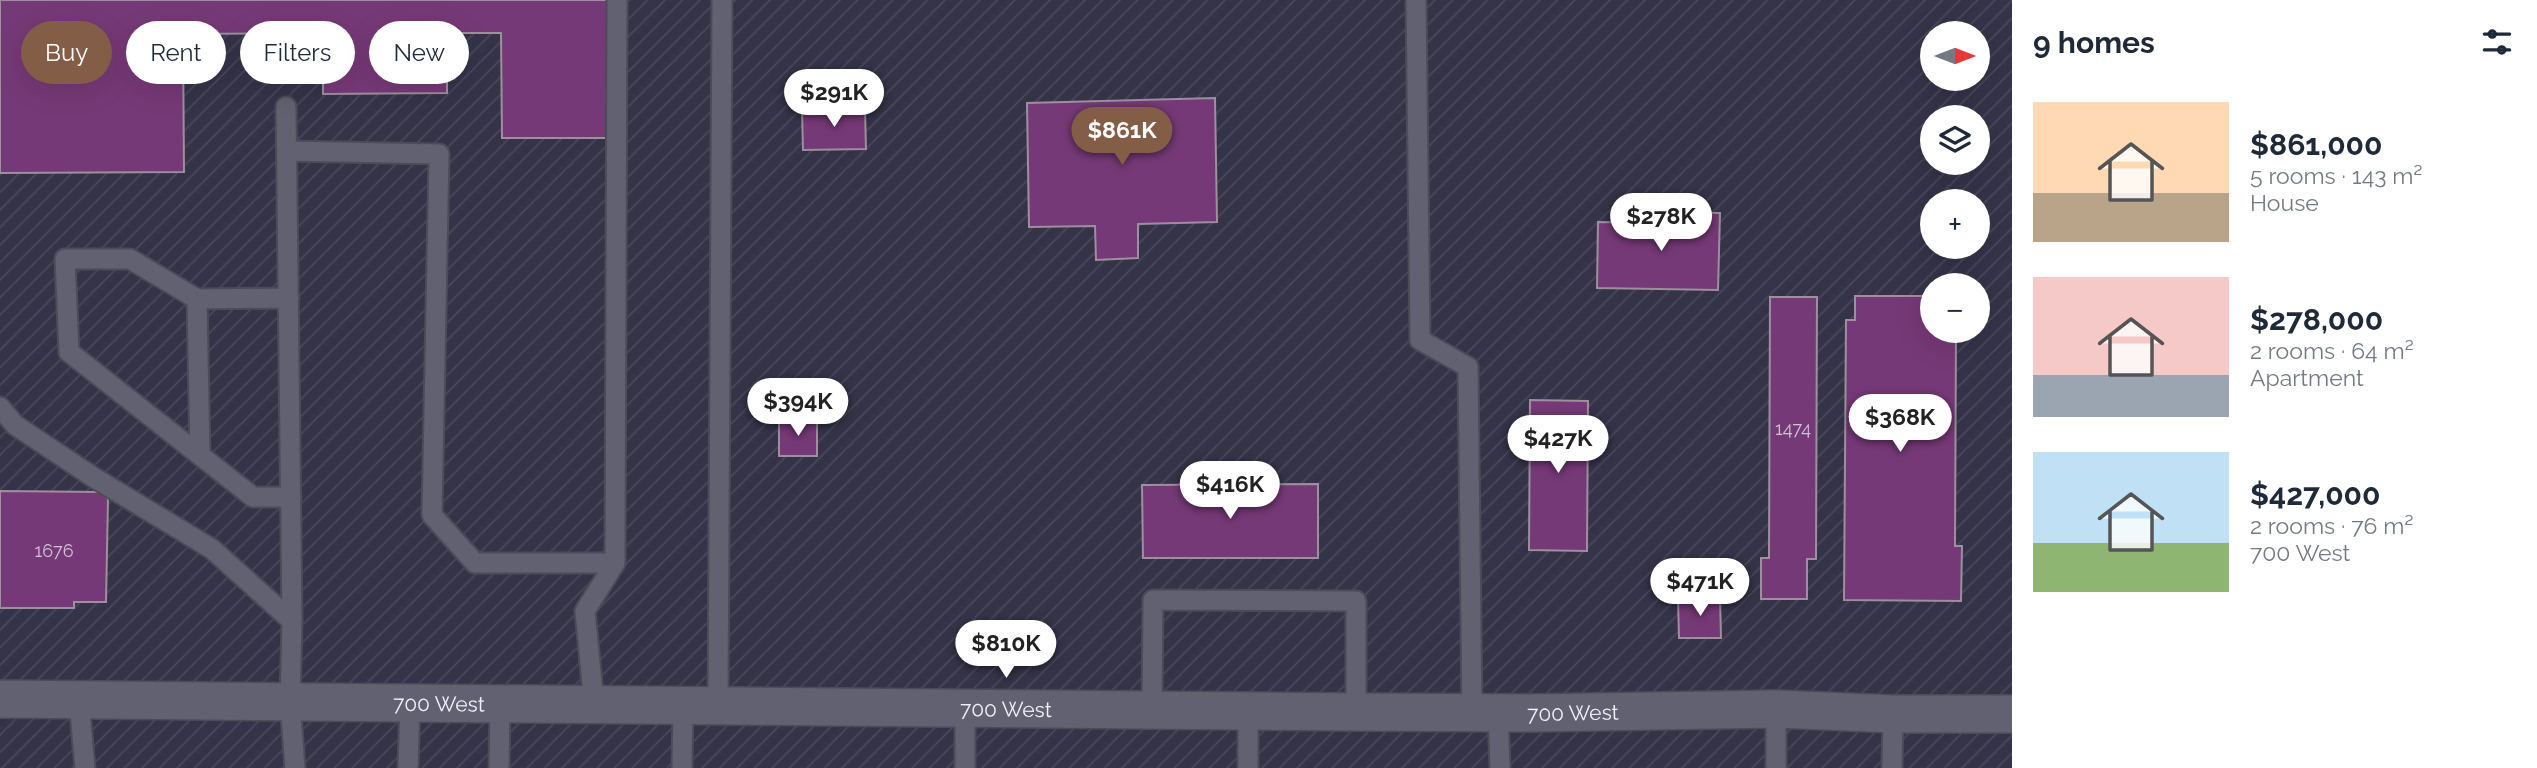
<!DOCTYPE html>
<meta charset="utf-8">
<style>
body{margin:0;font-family:Raleway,sans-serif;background:#f2f2f3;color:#1f2937;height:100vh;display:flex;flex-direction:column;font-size:26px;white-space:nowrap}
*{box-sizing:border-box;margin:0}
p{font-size:23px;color:#747a83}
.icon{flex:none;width:38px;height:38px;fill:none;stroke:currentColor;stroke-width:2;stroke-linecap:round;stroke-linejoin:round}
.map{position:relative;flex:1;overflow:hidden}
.panel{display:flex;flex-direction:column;background:#fff;width:525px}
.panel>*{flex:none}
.guide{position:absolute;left:21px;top:21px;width:665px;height:63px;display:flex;gap:14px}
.needle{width:46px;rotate:90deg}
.fabs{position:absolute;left:1920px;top:21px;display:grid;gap:14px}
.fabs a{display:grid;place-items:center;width:70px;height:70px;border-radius:50%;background:#fff;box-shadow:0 7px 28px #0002;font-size:35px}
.price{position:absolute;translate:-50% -60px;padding:0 16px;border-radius:24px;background:#fff;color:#222;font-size:23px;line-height:46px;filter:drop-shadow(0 2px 4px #0008)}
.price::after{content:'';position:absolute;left:50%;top:42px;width:21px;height:16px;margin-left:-10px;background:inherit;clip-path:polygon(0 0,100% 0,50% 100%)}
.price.current{background:#835d45;color:#fff}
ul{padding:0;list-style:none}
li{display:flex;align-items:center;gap:21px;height:175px;padding:0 21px}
li span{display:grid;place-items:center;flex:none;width:196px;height:140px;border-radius:0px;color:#555}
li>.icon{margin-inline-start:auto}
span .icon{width:84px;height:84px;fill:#fffc;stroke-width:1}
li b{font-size:30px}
h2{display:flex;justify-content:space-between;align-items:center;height:84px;padding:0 21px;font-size:30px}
.chip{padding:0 24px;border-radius:32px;background:#fff;box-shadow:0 7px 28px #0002;font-size:24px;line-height:63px}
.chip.current{background:#835d45;color:#fff}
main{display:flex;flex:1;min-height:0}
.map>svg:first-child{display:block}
.industrial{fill:url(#industrial-furrows);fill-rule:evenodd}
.building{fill:#763977;stroke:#9d8f9d;stroke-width:2}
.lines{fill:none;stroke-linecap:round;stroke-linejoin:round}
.service-casing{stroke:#4c4b57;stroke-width:23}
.minor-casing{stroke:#4c4b57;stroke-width:40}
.service{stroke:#626171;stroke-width:19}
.minor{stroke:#626171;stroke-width:37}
.labels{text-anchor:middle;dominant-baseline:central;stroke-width:5;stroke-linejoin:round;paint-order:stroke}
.number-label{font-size:18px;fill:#d2c2d8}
.street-label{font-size:21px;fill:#f0f0f9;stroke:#262533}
</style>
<main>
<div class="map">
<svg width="2012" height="768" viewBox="0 0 2012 768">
<defs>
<pattern id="industrial-furrows" width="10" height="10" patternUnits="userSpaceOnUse" patternTransform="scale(1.75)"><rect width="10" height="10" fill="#353348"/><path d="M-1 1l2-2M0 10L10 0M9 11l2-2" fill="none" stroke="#49475a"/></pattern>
</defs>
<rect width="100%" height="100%" fill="#302f3d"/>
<path class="industrial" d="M0 0H2012V768H0ZM1932 33H1978V79H1932ZM1932 117H1978V163H1932ZM1932 201H1978V247H1932ZM1932 285H1978V331H1932Z"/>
<path class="building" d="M0 0H607L609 138H502L501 33H447V93L323 94V33L183 34 184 172 0 173Z
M1215 98 1217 222 1138 224V258L1096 260 1095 226 1029 227 1027 103Z
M865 109 866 149 803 150 802 110Z
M1660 212 1720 213 1718 290 1597 288 1598 222 1660 223Z
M1855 296H1932V331H1956L1955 546H1962L1961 601 1844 600 1846 320H1855Z
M1770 297H1817L1816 559H1807V599H1761V558H1769Z
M1530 400 1588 401 1587 551 1529 550Z
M779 421H817V456H779Z
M1318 484V558H1143L1142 485Z
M0 491 101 492 108 499 106 602H74V608H0Z
M1720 598 1721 638H1679L1678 599Z"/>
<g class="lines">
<defs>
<path id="service" d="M1416 0 1420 340 1468 367 1472 713
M286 107 292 621
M287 151 439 154 432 515 475 563H615
M197 299 289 298
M0 407 15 425 93 477 212 549 292 621 290 702 295 768
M200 455 197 299 130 259H65L69 352 253 497H291
M79 700 85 768
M594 704 585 611 615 563 617 0
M718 705 722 0
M965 708V768
M1776 709V768
M1152 710 1153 600 1356 601V712
M1498 713 1500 768
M408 768 410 703
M499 768 500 704
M682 768 683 705
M1248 768V711
M1892 768 1893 714"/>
<g id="minor">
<path id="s1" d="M0 699 1356 712 1533 713 1776 709 1893 714H2012"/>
</g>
</defs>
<use href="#service" class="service-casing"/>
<use href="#minor" class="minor-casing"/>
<use href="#service" class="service"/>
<use href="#minor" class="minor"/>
</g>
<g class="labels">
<g class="number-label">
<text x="1793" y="428">1474</text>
<text x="54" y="550">1676</text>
</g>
<g class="street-label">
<text stroke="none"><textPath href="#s1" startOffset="439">700 West</textPath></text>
<text stroke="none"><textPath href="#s1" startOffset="1006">700 West</textPath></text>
<text stroke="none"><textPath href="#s1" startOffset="1573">700 West</textPath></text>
</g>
</g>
</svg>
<div class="fabs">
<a><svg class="needle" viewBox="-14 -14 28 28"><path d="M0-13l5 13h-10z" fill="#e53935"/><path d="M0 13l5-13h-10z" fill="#747a83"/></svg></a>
<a><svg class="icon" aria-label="layers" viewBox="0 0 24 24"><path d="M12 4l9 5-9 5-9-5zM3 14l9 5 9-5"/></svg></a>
<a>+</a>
<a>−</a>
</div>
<b class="price" style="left:834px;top:129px">$291K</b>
<b class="price current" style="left:1122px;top:167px">$861K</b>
<b class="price" style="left:1661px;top:253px">$278K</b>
<b class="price" style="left:798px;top:438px">$394K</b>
<b class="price" style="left:1900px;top:454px">$368K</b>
<b class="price" style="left:1558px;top:475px">$427K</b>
<b class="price" style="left:1230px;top:521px">$416K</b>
<b class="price" style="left:1700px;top:618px">$471K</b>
<b class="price" style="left:1006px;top:680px">$810K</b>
<div class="guide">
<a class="chip current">Buy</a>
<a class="chip">Rent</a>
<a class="chip">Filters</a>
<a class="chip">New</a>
</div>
</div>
<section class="panel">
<h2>9 homes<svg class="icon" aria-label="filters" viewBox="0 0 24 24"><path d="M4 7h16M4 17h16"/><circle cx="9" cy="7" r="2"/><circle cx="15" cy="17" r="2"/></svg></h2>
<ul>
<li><span style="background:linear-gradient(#ffd9b3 65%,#b9a48a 0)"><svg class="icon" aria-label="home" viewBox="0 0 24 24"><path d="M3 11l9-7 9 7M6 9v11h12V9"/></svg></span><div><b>$861,000</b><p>5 rooms · 143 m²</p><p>House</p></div></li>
<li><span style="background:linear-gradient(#f6c9c9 70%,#9aa5b1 0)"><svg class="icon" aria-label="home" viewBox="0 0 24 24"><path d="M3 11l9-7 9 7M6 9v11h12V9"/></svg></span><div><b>$278,000</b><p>2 rooms · 64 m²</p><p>Apartment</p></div></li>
<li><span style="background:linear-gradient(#bfe0f5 65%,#8fb573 0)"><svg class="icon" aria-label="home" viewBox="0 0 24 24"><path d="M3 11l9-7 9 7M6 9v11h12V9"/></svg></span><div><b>$427,000</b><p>2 rooms · 76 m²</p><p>700 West</p></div></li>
</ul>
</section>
</main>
